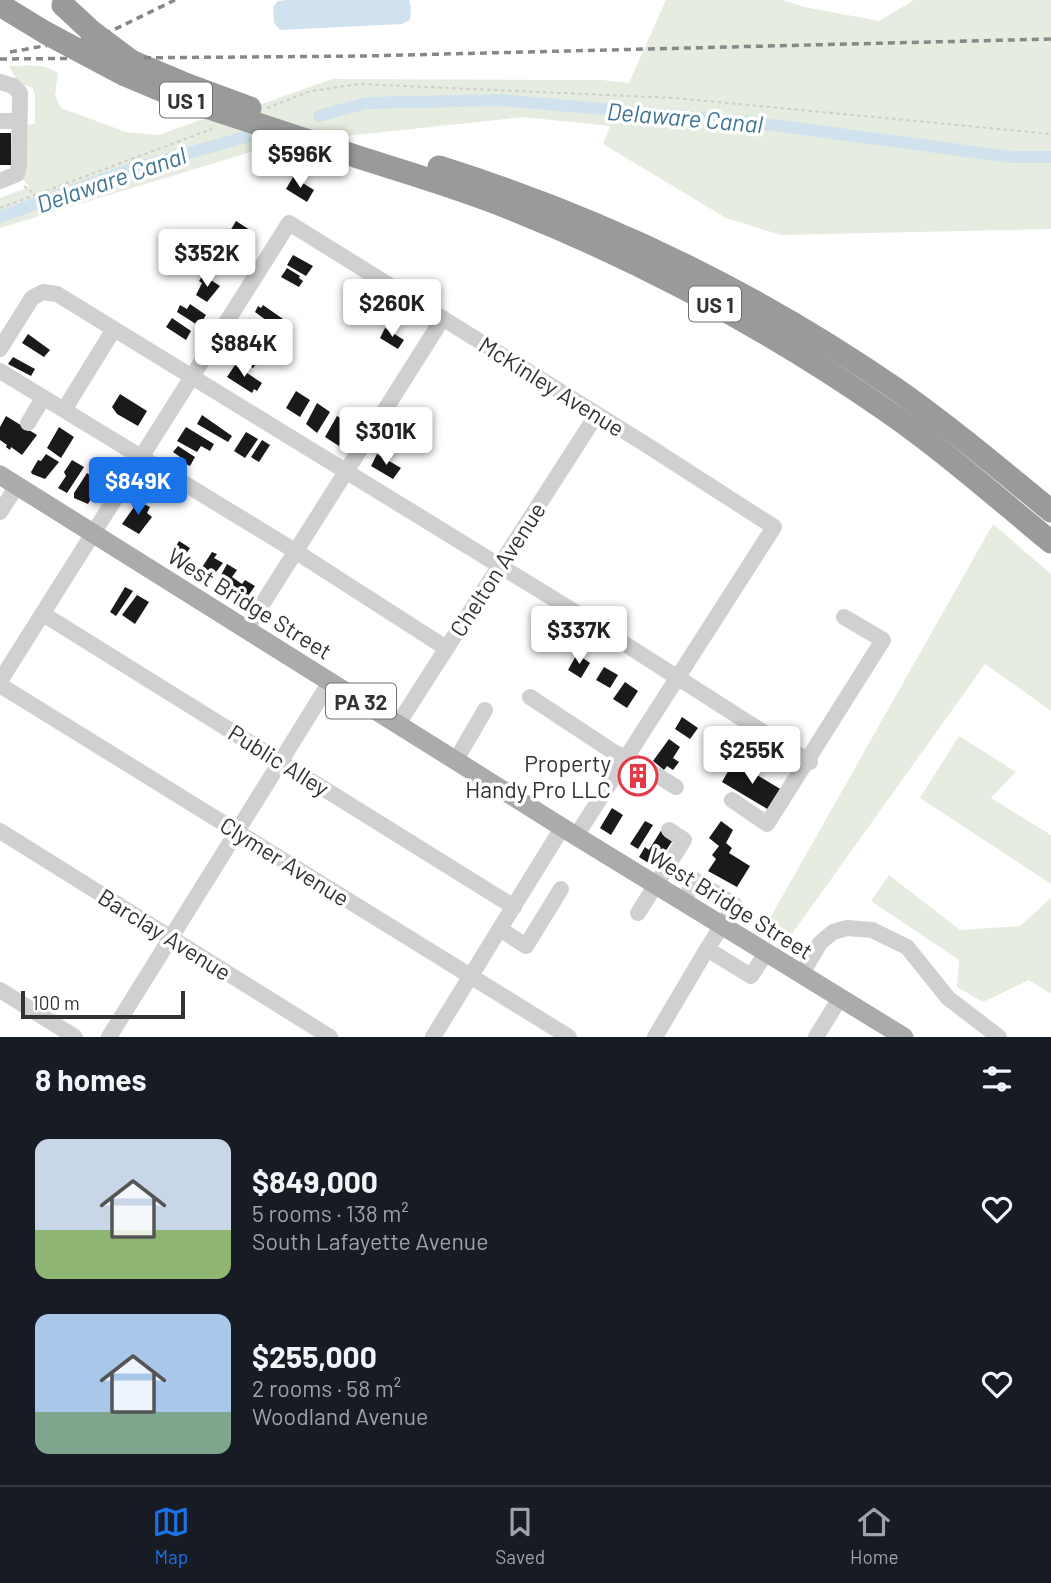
<!DOCTYPE html>
<meta charset="utf-8">
<style>
body{margin:0;font-family:Barlow,sans-serif;background:#20242c;color:#f1f3f6;height:100vh;display:flex;flex-direction:column;font-size:26px;white-space:nowrap}
*{box-sizing:border-box;margin:0}
p{font-size:23px;color:#9ea1a6}
.icon{flex:none;width:38px;height:38px;fill:none;stroke:currentColor;stroke-width:2;stroke-linecap:round;stroke-linejoin:round}
.map{position:relative;height:1037px;overflow:hidden}
.side{display:flex;flex-direction:column;background:#171b24;flex:1}
.side>*{flex:none}
.scale{position:absolute;left:21px;bottom:18px;width:164px;box-sizing:border-box;padding-left:7px;border:4px solid #333;border-top:0;font-size:19px;line-height:24px;white-space:nowrap;color:#333;-webkit-text-stroke:5px #fff;paint-order:stroke}
.price{position:absolute;translate:-50% -60px;padding:0 16px;border-radius:7px;background:#fff;color:#222;font-size:23px;line-height:46px;filter:drop-shadow(0 2px 4px #0008)}
.price::after{content:'';position:absolute;left:50%;top:42px;width:21px;height:16px;margin-left:-10px;background:inherit;clip-path:polygon(0 0,100% 0,50% 100%)}
.price.selected{background:#1a73e8;color:#fff}
ul{padding:0;list-style:none}
li{display:flex;align-items:center;gap:21px;height:175px;padding:0 35px}
li span{display:grid;place-items:center;flex:none;width:196px;height:140px;border-radius:14px;color:#555}
li>.icon{margin-inline-start:auto}
span .icon{width:84px;height:84px;fill:#fffc;stroke-width:1}
li b{font-size:30px}
h2{display:flex;justify-content:space-between;align-items:center;height:84px;padding:0 35px;font-size:30px}
.tabs{display:flex;justify-content:space-around;align-items:center;height:98px;border-top:2px solid #363941;background:#171b24;font-size:19px;color:#9ea1a6}
.tabs a{display:grid;justify-items:center;gap:4px}
.tabs .selected{color:#1a73e8}
.map>svg:first-child{display:block}
.green{fill:#e6ecdf}
.water{fill:#cfe2ee}
.lines{fill:none;stroke-linecap:round;stroke-linejoin:round}
.canal{stroke:#cfe2ee;stroke-width:12}
.building{fill:#1a1a1a}
.path{stroke:#cdcdcd;stroke-width:2;stroke-dasharray:3.5 3.5;stroke-linecap:butt}
.minor{stroke:#d0d0d0;stroke-width:16}
.major{stroke:#ababab;stroke-width:19}
.highway{stroke:#9a9a9a;stroke-width:23}
.rail{stroke:#888;stroke-width:3.5;stroke-dasharray:7 5;stroke-linecap:butt}
.highway-bridge{stroke:#9a9a9a;stroke-width:23}
.labels{text-anchor:middle;dominant-baseline:central;stroke-width:7;stroke-linejoin:round;paint-order:stroke}
.shield{fill:#fff;stroke:#707070;stroke-width:2}
.shield-label{font-size:21px;font-weight:bold;fill:#333}
.street-label{font-size:23px;fill:#333;stroke:#fff}
.poi-label{font-size:23px;fill:#333;stroke:#fff;text-anchor:end}
.water-label{font-size:24px;font-style:italic;fill:#3f7597;stroke:#fff}
</style>
<div class="map">
<svg width="1051" height="1037" viewBox="0 0 1051 1037">
<rect width="100%" height="100%" fill="#fff"/>
<path class="green" d="M666 0H783L804 7 879 21 914 0H1051V229L781 235 726 218 603 144 610 126 523 117 281 143 0 228V198L29 187 21 177 27 125 35 124V94L32 87 19 84 9 66C26 66 44 63 58 73L55 95 61 108 126 132 159 135 206 118 214 121 332 79 602 80 629 83Z
M993 524 1051 574V711L985 664 789 938 769 920Z
M959 736 1016 772 991 798 1051 835V884L920 798Z
M889 875 960 930 1020 926 1051 898V994L1029 980 983 1002 957 987 959 960 871 901Z"/>
<path class="water" d="M288 0H409L411 7 410 20 402 24 280 30 274 23 273 7 278 1Z"/>
<g class="lines">
<path class="canal" d="M319 116 366 103 503 100 758 123 1011 157H1051
M0 217 131 169 264 132"/>
</g>
<path class="building" d="M0 133H11V165H0Z
M293 177 314 190 307 202 286 189Z
M236 221 250 230 242 242 229 233Z
M293 255 313 266 306 276 287 265Z
M287 268 300 276 299 278 303 281 299 287 281 277Z
M203 275 220 286 207 302 196 295 202 283 199 281Z
M190 304 206 315 199 326 177 312 180 305 187 309Z
M263 305 283 319 277 328 255 312 258 306 261 308Z
M172 318 191 331 186 340 166 327Z
M254 322 277 333 270 345 248 331Z
M385 328 404 340 398 349 380 338Z
M28 334 50 350 44 357 22 343Z
M237 346 260 358 253 368 232 354Z
M13 357 35 369 31 376 8 364Z
M235 365 262 383 257 391 254 389 252 393 227 377Z
M296 391 310 400 300 417 286 408Z
M120 394 147 411 138 426 117 414 112 407Z
M317 403 330 412 317 433 306 424Z
M202 415 232 436 228 442 197 424Z
M6 416 37 435 22 455 11 447 10 450 6 447 7 445 0 440V427Z
M337 416 352 425 339 446 325 437Z
M59 427 74 437 61 458 47 448Z
M186 427 214 444 210 451 201 446 197 452 177 441Z
M246 432 258 439 245 458 234 451Z
M262 440 270 445 259 462 251 457Z
M178 446 195 457 190 466 184 463 186 461 173 452Z
M46 454 59 462 45 479 32 474 31 472 38 460 41 461Z
M377 454 401 468 393 479 371 466Z
M72 460 84 467 67 493 58 488 66 476 64 472Z
M87 473 98 481 93 491 95 492 88 504 74 498V493Z
M136 500 150 507 147 513 152 517 139 534 122 524 134 507 132 506Z
M179 541 190 548 180 563 169 558Z
M212 552 217 554 214 558 223 563 208 582 197 575Z
M227 564 237 570 232 577 242 584 245 580 255 586 241 606 233 600 235 596 225 589 229 581 222 590 215 586Z
M125 587 133 591 116 616 110 612Z
M137 595 149 602 135 624 122 615Z
M577 654 590 663 581 678 568 670Z
M604 667 618 675 610 688 596 680Z
M625 682 638 691 627 708 613 699Z
M682 717 698 728 690 739 675 729Z
M669 739 680 747 673 758 679 762 673 770 667 766 664 770 653 761Z
M734 761 782 790 769 810 722 782Z
M632 765 651 776 644 787 625 775Z
M612 808 623 815 611 835 600 828Z
M645 821 653 825 638 849 630 844Z
M721 821 733 830 726 843 732 848 729 853 750 866 737 887 708 871 716 859 712 855 719 846 709 838Z
M662 829 675 837 661 858 656 855 650 864 639 857 645 847 649 850Z"/>
<g class="lines">
<path class="path" d="M267 108 311 91 360 84 675 98 1051 134
M24 186 36 195
M0 208 212 129"/>
<path class="minor" d="M0 82 13 86 20 93 19 165 17 174 0 181
M0 121H19
M0 349 32 298 43 292 57 294 567 607 810 762
M0 371 295 551 446 648
M64 410 114 329
M28 423 43 398
M0 512 17 486
M43 614 514 907
M246 630 443 318
M0 681 289 223 645 444 774 527 576 836
M0 685 569 1037
M530 697 615 753 627 757 676 787
M398 724 597 414
M456 760 485 710
M732 800 767 824 883 640 844 617
M0 831 330 1037
M683 902 695 880 735 905 707 949 751 976 766 953
M638 913 684 840 669 830
M500 929 526 946 561 889
M801 975 820 943 833 932 847 928 872 930 907 947 948 998 999 1037
M0 990 75 1037
M109 1037 330 682
M433 1037 562 828
M655 1037 707 949
M816 1037 840 998"/>
<path class="major" d="M0 475 576 836 904 1037"/>
<path class="highway" d="M0 5 46 33
M131 61 188 85 250 108
M333 149C388 167 445 183 499 204 634 257 762 325 881 407 941 448 995 496 1051 542
M439 167C605 219 754 291 896 389 950 427 1000 469 1051 511"/>
<path class="rail" d="M10 52 101 36 175 0
M0 59 365 56 1051 39"/>
<path class="highway-bridge" d="M63 5 91 31 131 61
M46 33 125 75 182 99 333 149"/>
</g>
<defs>
<symbol id="building-ring" viewBox="-11 -11 22 22"><circle r="9.5" fill="#fff" stroke="#e63946" stroke-width="1.5"/><path d="M-4-6H4V6H1V3H-1V6H-4ZM-2.5-4.3h1.7v1.8h-1.7ZM.8-4.3h1.7v1.8H.8ZM-2.5-1h1.7V.8h-1.7ZM.8-1h1.7V.8H.8Z" fill="#e63946"/></symbol>
</defs>
<g fill-rule="evenodd">
<use href="#building-ring" x="616" y="754" width="44" height="44"/>
</g>
<g class="labels">
<g class="shield">
<rect x="160" y="82.5" width="52" height="35" rx="5"/>
<rect x="689" y="286.5" width="52" height="35" rx="5"/>
<rect x="326" y="683.5" width="70" height="35" rx="5"/>
</g>
<g class="shield-label">
<text x="186" y="100">US 1</text>
<text x="715" y="304">US 1</text>
<text x="361" y="701">PA 32</text>
</g>
<g class="street-label">
<text transform="translate(552 386) rotate(32)">McKinley Avenue</text>
<text transform="translate(497 569) rotate(-57)">Chelton Avenue</text>
<text transform="translate(250 603) rotate(32)">West Bridge Street</text>
<text transform="translate(279 760) rotate(32)">Public Alley</text>
<text transform="translate(285 861) rotate(32)">Clymer Avenue</text>
<text transform="translate(731 903) rotate(32)">West Bridge Street</text>
<text transform="translate(165 934) rotate(32)">Barclay Avenue</text>
</g>
<g class="poi-label">
<text x="611" y="763">Property<tspan x="611" dy="26">Handy Pro LLC</tspan></text>
</g>
<g class="water-label">
<text transform="translate(685 117) rotate(5)">Delaware Canal</text>
<text transform="translate(111 179) rotate(-19)">Delaware Canal</text>
</g>
</g>
</svg>
<div class="scale">100 m</div>
<b class="price" style="left:300px;top:190px">$596K</b>
<b class="price" style="left:207px;top:289px">$352K</b>
<b class="price" style="left:392px;top:339px">$260K</b>
<b class="price" style="left:244px;top:379px">$884K</b>
<b class="price" style="left:386px;top:467px">$301K</b>
<b class="price selected" style="left:138px;top:517px">$849K</b>
<b class="price" style="left:579px;top:666px">$337K</b>
<b class="price" style="left:752px;top:786px">$255K</b>
</div>
<section class="side">
<h2>8 homes<svg class="icon" aria-label="filters" viewBox="0 0 24 24"><path d="M4 7h16M4 17h16"/><circle cx="9" cy="7" r="2"/><circle cx="15" cy="17" r="2"/></svg></h2>
<ul>
<li><span style="background:linear-gradient(#c9d6e8 65%,#8fb573 0)"><svg class="icon" aria-label="home" viewBox="0 0 24 24"><path d="M3 11l9-7 9 7M6 9v11h12V9"/></svg></span><div><b>$849,000</b><p>5 rooms · 138 m²</p><p>South Lafayette Avenue</p></div><svg class="icon" aria-label="heart" viewBox="0 0 24 24"><path d="M12 20l-8-8c-3-5 5-10 8-4 3-6 11-1 8 4z"/></svg></li>
<li><span style="background:linear-gradient(#a9c7e8 70%,#7fa58c 0)"><svg class="icon" aria-label="home" viewBox="0 0 24 24"><path d="M3 11l9-7 9 7M6 9v11h12V9"/></svg></span><div><b>$255,000</b><p>2 rooms · 58 m²</p><p>Woodland Avenue</p></div><svg class="icon" aria-label="heart" viewBox="0 0 24 24"><path d="M12 20l-8-8c-3-5 5-10 8-4 3-6 11-1 8 4z"/></svg></li>
</ul>
</section>
<nav class="tabs">
<a class="selected"><svg class="icon" aria-label="map" viewBox="0 0 24 24"><path d="M3 6l6-2 6 2 6-2v14l-6 2-6-2-6 2zM9 4v14M15 6v14"/></svg>Map</a>
<a><svg class="icon" aria-label="saved" viewBox="0 0 24 24"><path d="M7 4h10v16l-5-4-5 4z"/></svg>Saved</a>
<a><svg class="icon" aria-label="home" viewBox="0 0 24 24"><path d="M3 11l9-7 9 7M6 9v11h12V9"/></svg>Home</a>
</nav>
